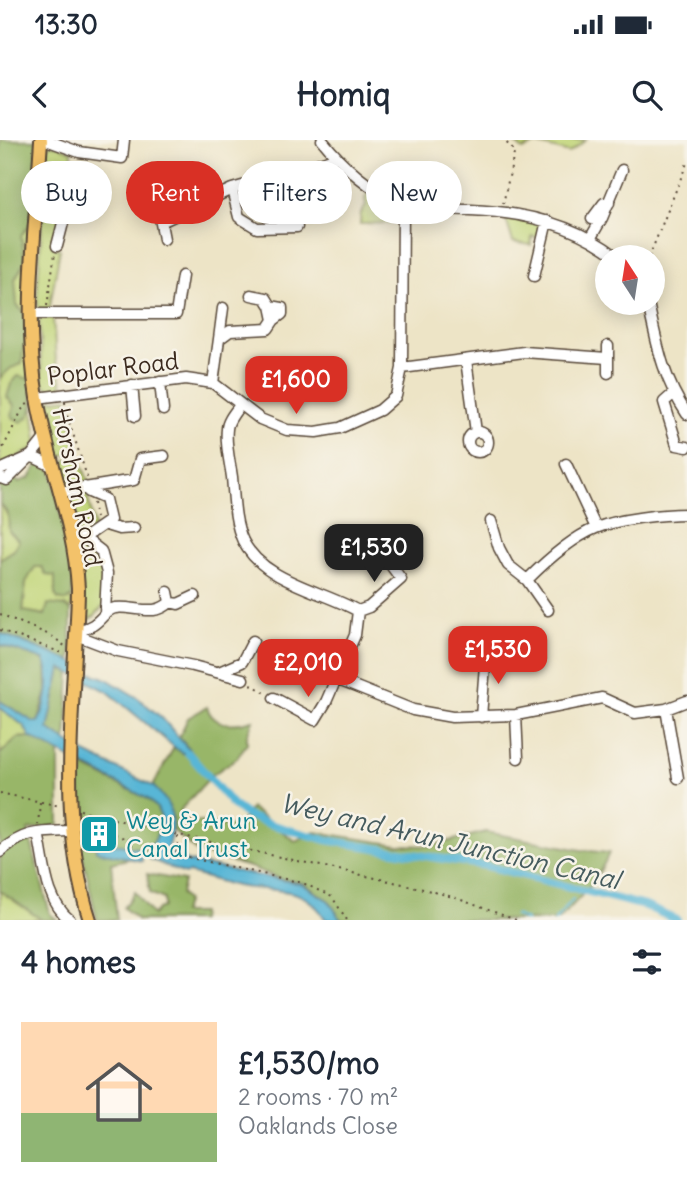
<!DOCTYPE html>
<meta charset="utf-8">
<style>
body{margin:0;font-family:Delius,sans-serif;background:#f6f6f7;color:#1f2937;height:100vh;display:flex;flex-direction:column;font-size:26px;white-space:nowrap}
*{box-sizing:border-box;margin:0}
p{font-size:23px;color:#747a83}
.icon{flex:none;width:38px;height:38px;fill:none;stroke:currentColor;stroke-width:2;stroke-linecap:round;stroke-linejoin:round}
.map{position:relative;height:780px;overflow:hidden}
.details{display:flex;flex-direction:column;background:#fff;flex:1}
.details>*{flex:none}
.guide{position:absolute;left:21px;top:21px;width:646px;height:63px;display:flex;gap:14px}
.needle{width:46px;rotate:348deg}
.controls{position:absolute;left:595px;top:105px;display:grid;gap:14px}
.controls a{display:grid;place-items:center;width:70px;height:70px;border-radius:50%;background:#fff;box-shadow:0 4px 18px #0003;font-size:35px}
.price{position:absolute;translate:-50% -60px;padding:0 16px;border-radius:14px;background:#d93025;color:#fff;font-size:23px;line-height:46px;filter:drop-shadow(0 2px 4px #0008)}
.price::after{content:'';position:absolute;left:50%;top:42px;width:21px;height:16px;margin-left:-10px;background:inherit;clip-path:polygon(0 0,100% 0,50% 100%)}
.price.active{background:#222;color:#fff}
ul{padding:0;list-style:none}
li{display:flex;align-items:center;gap:21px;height:175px;padding:0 21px}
li span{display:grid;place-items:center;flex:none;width:196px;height:140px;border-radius:0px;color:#555}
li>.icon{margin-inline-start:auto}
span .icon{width:84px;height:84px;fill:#fffc;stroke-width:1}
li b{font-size:30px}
h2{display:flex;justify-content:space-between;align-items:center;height:84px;padding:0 21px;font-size:30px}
.pill{padding:0 24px;border-radius:32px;background:#fff;box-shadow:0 4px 18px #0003;font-size:24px;line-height:63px}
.pill.active{background:#d93025;color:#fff}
.status{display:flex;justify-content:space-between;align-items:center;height:49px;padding:0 35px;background:#fff;direction:ltr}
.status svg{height:19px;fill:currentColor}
header{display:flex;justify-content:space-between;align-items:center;height:91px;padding:0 21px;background:#fff;font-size:32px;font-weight:700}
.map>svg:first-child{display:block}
.green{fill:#c1d578;stroke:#7e804b;stroke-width:2}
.forest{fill:#98b668;stroke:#6a7043;stroke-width:2}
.water{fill:#58b6d6;stroke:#4a707a;stroke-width:2}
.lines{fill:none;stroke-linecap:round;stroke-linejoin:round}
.stream{stroke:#58b6d6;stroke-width:2.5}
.canal{stroke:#58b6d6;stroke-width:8}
.minor-casing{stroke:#564637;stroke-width:13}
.major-casing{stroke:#564637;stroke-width:16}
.path{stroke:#564637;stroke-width:2;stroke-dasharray:2 5;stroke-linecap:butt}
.minor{stroke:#fff;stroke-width:10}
.major{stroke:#f3c26a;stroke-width:12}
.labels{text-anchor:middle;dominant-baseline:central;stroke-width:5;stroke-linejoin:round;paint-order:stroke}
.street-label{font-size:24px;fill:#3b2a1e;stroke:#f7f3e8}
.culture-label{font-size:24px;fill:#0d838f;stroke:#f7f3e8;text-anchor:start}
.water-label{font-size:26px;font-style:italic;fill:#455b5e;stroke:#f7f3e8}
</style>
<div class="status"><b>13:30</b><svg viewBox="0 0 49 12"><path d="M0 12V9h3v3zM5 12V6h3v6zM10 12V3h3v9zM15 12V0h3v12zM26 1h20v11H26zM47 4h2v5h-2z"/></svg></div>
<header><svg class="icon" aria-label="back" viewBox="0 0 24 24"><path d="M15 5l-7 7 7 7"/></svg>Homiq<svg class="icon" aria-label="search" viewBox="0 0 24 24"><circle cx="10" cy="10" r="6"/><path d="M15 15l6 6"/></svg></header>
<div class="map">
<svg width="687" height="780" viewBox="0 0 687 780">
<rect width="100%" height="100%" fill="#f7f3e8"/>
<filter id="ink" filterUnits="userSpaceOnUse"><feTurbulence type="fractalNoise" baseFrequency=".0143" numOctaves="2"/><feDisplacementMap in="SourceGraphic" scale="14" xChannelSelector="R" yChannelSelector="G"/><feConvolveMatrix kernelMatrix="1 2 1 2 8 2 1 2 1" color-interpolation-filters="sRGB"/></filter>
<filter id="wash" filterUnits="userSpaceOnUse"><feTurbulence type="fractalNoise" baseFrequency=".00686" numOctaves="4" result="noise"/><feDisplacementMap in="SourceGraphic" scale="28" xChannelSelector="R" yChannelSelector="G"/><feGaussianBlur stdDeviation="1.57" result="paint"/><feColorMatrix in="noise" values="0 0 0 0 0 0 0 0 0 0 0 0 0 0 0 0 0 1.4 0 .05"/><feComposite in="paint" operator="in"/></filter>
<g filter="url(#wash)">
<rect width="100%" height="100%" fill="#ede4c6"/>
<path class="green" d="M0 0H37L29 232 37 301 33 309 0 326Z
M512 0H586L569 13 536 4 523 10Z
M51 4 72 11V21L75 22 72 41 61 48 47 46 45 43 48 6Z
M370 50C383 58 397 66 393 83L360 84 361 73 366 66 365 58Z
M47 52 66 57 57 96 52 104 54 108 60 109 49 171H39L37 159 44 54Z
M505 76 542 83 540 98 532 96 531 105 513 102Z
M53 177 56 221 63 248 52 250 44 245 42 238 39 179Z
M67 258 77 310 58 318 46 261Z
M78 316 90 345 65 349 59 323Z
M86 350 95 388 77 395 67 353Z
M0 363C9 375 12 388 19 401L14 410 0 419Z
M78 406 98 413 104 433 105 464 95 476 81 483Z
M34 427H42L55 435V454L72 457 71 470 65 466 46 475 23 471 26 442Z
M0 568 24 586 30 597 17 598 0 614Z
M0 751 42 780H0Z"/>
<path class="forest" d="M0 0H37L31 84 21 95 25 121 15 139 17 165 28 177V202L23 208 22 224 11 228 0 238Z
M18 236 30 239C32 255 39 274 21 282L12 277 14 265 7 257 11 244Z
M39 323 52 330 73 437 72 457 67 461 58 459 55 454V436L46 435 42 427H35L26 442 23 471 45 475 48 464 65 466 71 470V521L0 493V419L14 410 19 401 9 391 8 374 0 363V342L13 339 19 342 30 338Z
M0 505 39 518 46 523 47 551 38 582H34L0 561Z
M61 528 70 532 66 601 48 589Z
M207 567C214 588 235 585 253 580L247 595V603L237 618 212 635 182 668 179 676 184 680 238 687 251 668 295 701 315 692 399 705 430 706 486 692 581 710 609 713C598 741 579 759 558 780H341L329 761 303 743 281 739 253 728 197 712 173 690V678L153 646 174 607 180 612 192 613 179 597 188 578Z
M30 597 59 612V685L28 690 50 774 58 780H42L0 751V614L17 598Z
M78 624 148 659 157 668 162 680 155 700 140 716 111 723 117 780H97L80 704Z
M147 734 184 741 181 754 187 761 182 773H201L200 780H138L124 768 135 752 153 775 158 769 164 767V759L150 753Z"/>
<path class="water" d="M0 493 71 521 88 532 105 538 138 558 162 578 192 613 195 619 179 611 107 551 61 528 48 589 83 612 153 646C175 666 175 680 168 707L173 716 190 722 302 744 329 761 341 780H326C304 742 274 753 237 746 221 742 205 737 188 733L185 734 150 719 148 710 155 700 162 680 157 668 148 659 30 597 24 586 0 568V561L34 582H38C47 567 52 536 44 520L0 505Z
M95 700 141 709 142 721 96 711Z"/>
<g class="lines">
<path class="stream" d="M515 775 526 780
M555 780 573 759"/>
<path class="canal" d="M188 613 233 665 248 676 269 684 326 700 487 726 645 766 677 780"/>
</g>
</g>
<g filter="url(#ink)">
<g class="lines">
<defs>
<path id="minor" d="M46 0 79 12 122 18 124 0
M322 0C342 25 371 52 402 63 423 71 449 69 471 70 524 72 575 84 617 117
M38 48 71 52 57 106
M232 49 239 77 257 88 297 87
M71 52 76 28
M158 68 164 99
M592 79 604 63H609
M161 82 232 49 312 26 336 17
M590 99 602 78 622 30
M534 136 547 81
M251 155 266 158 271 166
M648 163C657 204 663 239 687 274
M32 174H176L182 136
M219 199 223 168
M466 220 476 292
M402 228 524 212 607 218
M608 233V206
M160 242 163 270
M213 243 219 199 230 191 268 189 274 180 271 166 282 168V174L274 180
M132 245 135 276
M673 254 664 262 677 305 687 307
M37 258 186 239 213 243 260 279 287 290 316 292 340 288 380 270 396 256 402 228 403 64
M240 265C235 272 227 281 227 289 225 304 230 322 232 337 234 358 234 382 243 401 264 442 321 450 358 471
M468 302a10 10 0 1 1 20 0a10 10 0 1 1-20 0Z
M566 324 596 388
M0 330 31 316 46 297
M0 338 7 340 31 316 54 327
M60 352 134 340 140 319 164 316
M491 381 499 408 508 425 527 440 548 470
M106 385 119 389 134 388
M84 398 101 411 107 433 105 473
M72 401 84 398 110 380 105 359 89 352 84 347
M527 440C545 422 572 398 596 388 618 379 663 374 687 374
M170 462 178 464 195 456
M358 471 355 495 336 539 413 570 452 577 516 575 602 558 635 573 666 569 687 561
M358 471 369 467 401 439 384 416
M77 490C102 487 101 471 115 468 133 465 155 478 170 462L168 452
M76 495 118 511 193 526 243 539
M219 532 242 522 253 501
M274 558 315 580 326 562 336 539
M666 569 678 638
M516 575 518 618
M481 577 486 512
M38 693C45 722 44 759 70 780
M0 712C24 690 41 692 72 691"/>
<path id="major" d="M41 0C36 85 23 174 37 258 48 323 75 384 78 449 78 471 76 492 75 513 70 601 62 695 90 780"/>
</defs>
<use href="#minor" class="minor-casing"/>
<use href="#major" class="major-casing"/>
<path class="path" d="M503 64 514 14V11L504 0
M649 117 687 23
M47 166 55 113
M65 262 66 272 88 340
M0 314 24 266 28 264
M93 363 96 378
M0 474 52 496 66 507
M0 490 65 514
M251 544 267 554
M0 653 60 666
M80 670 156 690 412 746 453 757 516 780
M89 674 96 687 132 701V706
M38 685 40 662
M178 696 177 711 191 718 303 743 332 757 347 780"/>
<use href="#minor" class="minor"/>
<use href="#major" class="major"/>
</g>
</g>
<defs>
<symbol id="building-square" viewBox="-11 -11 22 22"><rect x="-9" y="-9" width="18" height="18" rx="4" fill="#0f9aa8" stroke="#f7f3e8"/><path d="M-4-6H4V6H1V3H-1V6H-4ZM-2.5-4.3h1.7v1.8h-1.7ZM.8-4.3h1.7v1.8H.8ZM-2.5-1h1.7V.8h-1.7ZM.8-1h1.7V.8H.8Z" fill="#fff"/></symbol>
</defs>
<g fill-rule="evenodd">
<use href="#building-square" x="77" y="672" width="44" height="44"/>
</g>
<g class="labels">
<g class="street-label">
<text transform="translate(113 228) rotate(-7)">Poplar Road</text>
<text transform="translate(78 347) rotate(78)">Horsham Road</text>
</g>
<g class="culture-label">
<text x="126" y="680">Wey &amp; Arun<tspan x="126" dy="28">Canal Trust</tspan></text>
</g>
<g class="water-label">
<text transform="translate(450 701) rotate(13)">Wey and Arun Junction Canal</text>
</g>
</g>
</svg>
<div class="controls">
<a><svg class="needle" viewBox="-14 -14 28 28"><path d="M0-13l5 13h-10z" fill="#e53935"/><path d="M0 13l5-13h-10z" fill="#747a83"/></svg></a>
</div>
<b class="price" style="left:296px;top:276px">£1,600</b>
<b class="price active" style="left:374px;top:444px">£1,530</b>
<b class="price" style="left:498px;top:546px">£1,530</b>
<b class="price" style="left:308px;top:559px">£2,010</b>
<div class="guide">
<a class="pill">Buy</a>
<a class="pill active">Rent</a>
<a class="pill">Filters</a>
<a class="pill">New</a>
</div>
</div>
<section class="details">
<h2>4 homes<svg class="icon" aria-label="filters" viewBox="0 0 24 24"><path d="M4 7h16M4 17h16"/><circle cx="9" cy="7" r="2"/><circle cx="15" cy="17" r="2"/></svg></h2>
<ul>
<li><span style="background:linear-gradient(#ffd9b3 65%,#8fb573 0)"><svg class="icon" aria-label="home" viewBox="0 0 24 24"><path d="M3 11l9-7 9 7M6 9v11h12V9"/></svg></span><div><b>£1,530/mo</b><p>2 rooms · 70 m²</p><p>Oaklands Close</p></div></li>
</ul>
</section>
